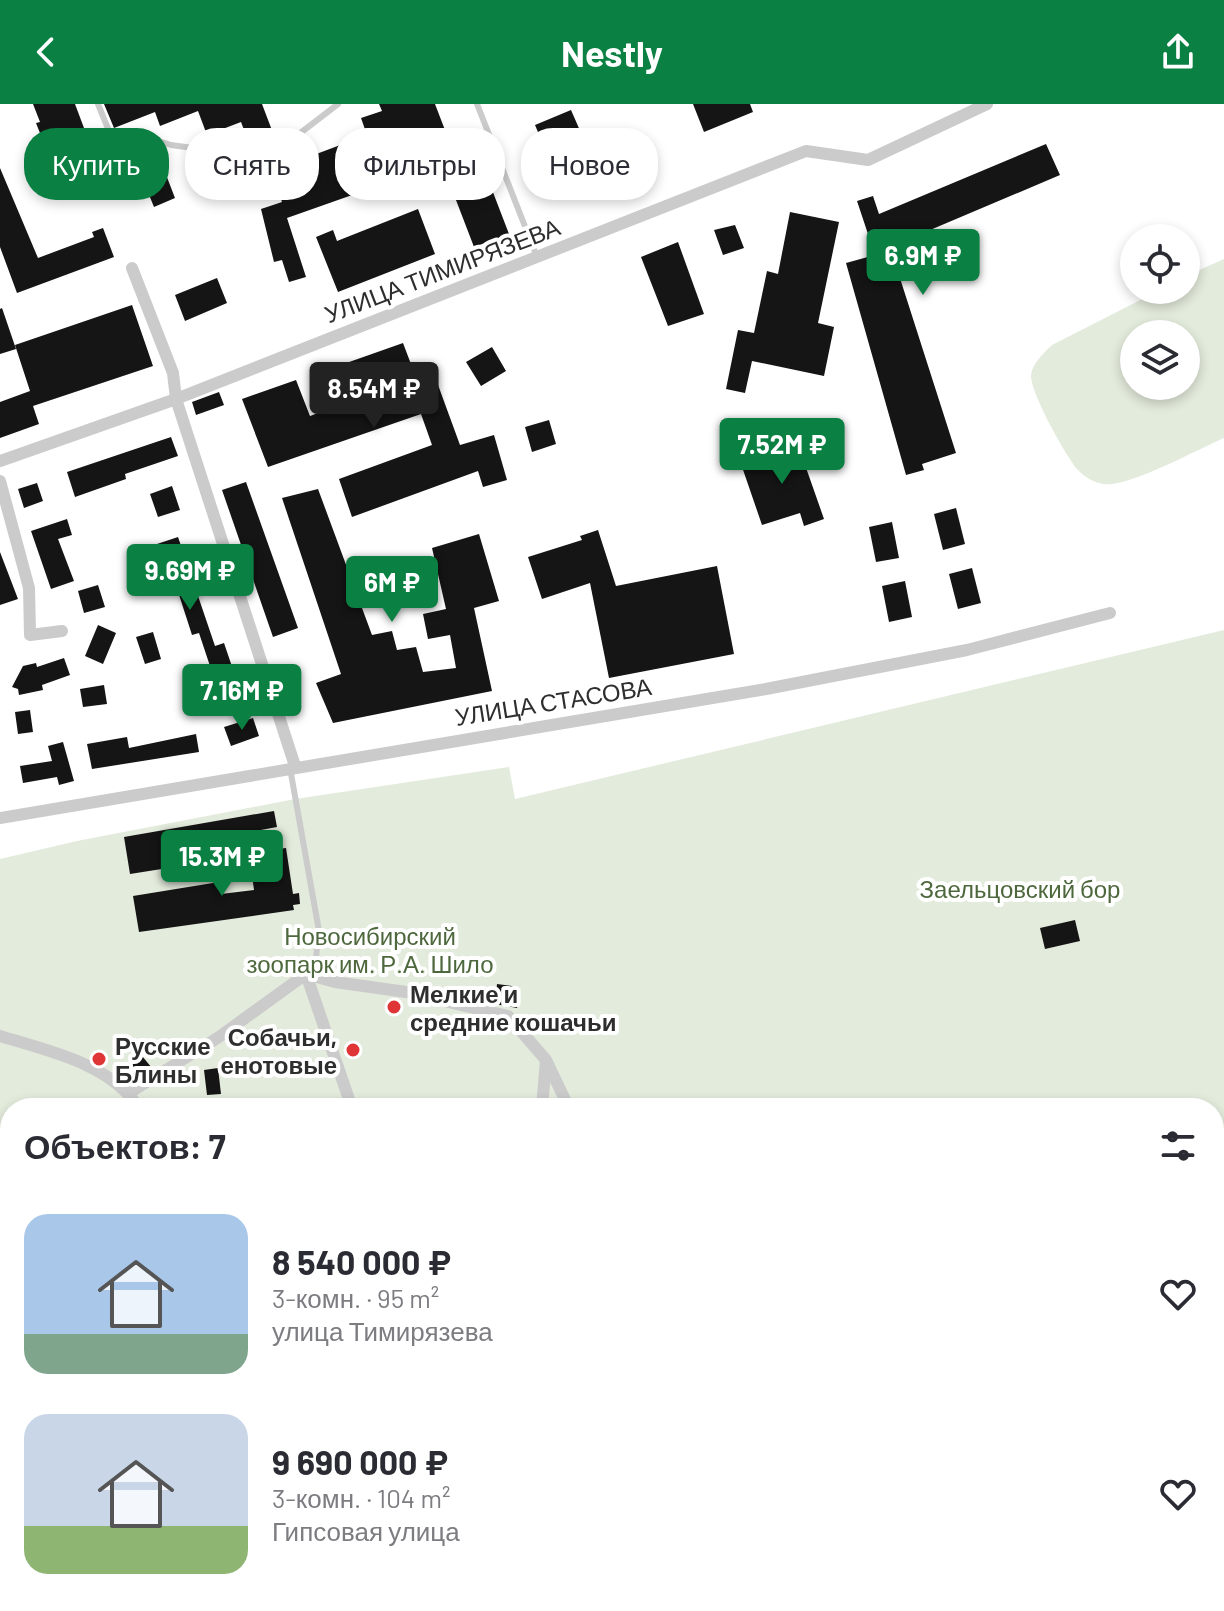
<!DOCTYPE html>
<html lang="ru">
<meta charset="utf-8">
<style>
body{margin:0;font-family:Barlow,sans-serif;background:#f2f2f3;color:#2b2b33;height:100vh;display:flex;flex-direction:column;font-size:30px;white-space:nowrap}
*{box-sizing:border-box;margin:0}
p{font-size:26px;color:#7c7c81}
.icon{flex:none;width:44px;height:44px;fill:none;stroke:currentColor;stroke-width:2;stroke-linecap:round;stroke-linejoin:round}
.map{position:relative;flex:1;overflow:hidden}
.panel{position:absolute;left:0px;top:994px;width:1224px;height:514px;display:flex;flex-direction:column;background:#fff;border-radius:32px 32px 0 0;box-shadow:0 4px 12px #0003}
.panel>*{flex:none}
.hud{position:absolute;left:24px;top:24px;width:800px;height:72px;display:flex;gap:16px}
.fabs{position:absolute;left:1120px;top:120px;display:grid;gap:16px}
.fabs a{display:grid;place-items:center;width:80px;height:80px;border-radius:50%;background:#fff;box-shadow:0 4px 12px #0003;font-size:40px}
.price{position:absolute;translate:-50% -68px;padding:0 18px;border-radius:8px;background:#0b8043;color:#fff;font-size:26px;line-height:52px;filter:drop-shadow(0 2px 4px #0008)}
.price::after{content:'';position:absolute;left:50%;top:48px;width:24px;height:18px;margin-left:-12px;background:inherit;clip-path:polygon(0 0,100% 0,50% 100%)}
.price.active{background:#222;color:#fff}
ul{padding:0;list-style:none}
li{display:flex;align-items:center;gap:24px;height:200px;padding:0 24px}
li span{display:grid;place-items:center;flex:none;width:224px;height:160px;border-radius:24px;color:#555}
li>.icon{margin-inline-start:auto}
span .icon{width:96px;height:96px;fill:#fffc;stroke-width:1}
li b{font-size:34px}
h2{display:flex;justify-content:space-between;align-items:center;height:96px;padding:0 24px;font-size:34px}
.pill{padding:0 28px;border-radius:32px;background:#fff;box-shadow:0 4px 12px #0003;font-size:28px;line-height:72px}
.pill.active{background:#0b8043;color:#fff}
header{display:flex;justify-content:space-between;align-items:center;height:104px;padding:0 24px;background:#0b8043;color:#fff;font-size:36px;font-weight:700}
.map>svg:first-child{display:block}
.green{fill:#e3ebdc;fill-rule:evenodd}
.lines{fill:none;stroke-linecap:round;stroke-linejoin:round}
.stream{stroke:#c9dbea;stroke-width:4}
.building{fill:#151515}
.lane{stroke:#cbcbcb;stroke-width:6}
.street{stroke:#cbcbcb;stroke-width:12}
.poi-dot{fill:#e03537;stroke:#fff;stroke-width:3}
.labels{text-anchor:middle;dominant-baseline:central;stroke-width:8;stroke-linejoin:round;paint-order:stroke}
.street-label{font-size:24px;fill:#2e2e2e;stroke:#fff}
.park-label{font-size:24px;fill:#4e683d;stroke:#fff}
.poi-label{font-size:24px;font-weight:bold;fill:#2e2e2e;stroke:#fff;text-anchor:start}
</style>
<header><svg class="icon" aria-label="back" viewBox="0 0 24 24"><path d="M15 5l-7 7 7 7"/></svg>Nestly<svg class="icon" aria-label="share" viewBox="0 0 24 24"><path d="M12 15V3M7 8l5-5 5 5M5 13v7h14v-7"/></svg></header>
<div class="map">
<svg width="1224" height="1507" viewBox="0 0 1224 1507">
<rect width="100%" height="100%" fill="#fff"/>
<path class="green" d="M1224 155V334C1198 345 1128 384 1103 380 1093 378 1084 373 1077 365 1065 350 1030 288 1031 271 1033 258 1044 249 1052 241L1160 186H1186V172ZM1186 230V282H1134V230Z
M1224 526V1507H0V755L77 737 295 695 509 663 515 695ZM10 1004H1214V1498H10Z"/>
<g class="lines">
<path class="stream" d="M1214 1102 1224 1089
M983 1507 985 1498"/>
</g>
<path class="building" d="M33 0H75L87 32 101 26 111 49 123 43 133 66 104 78 106 83 71 96 58 60 53 62 36 19 40 18Z
M104 0H262L273 29 249 39 241 18 207 31 198 7 160 22 155 8 114 24Z
M379 0H435L453 47 370 77 372 84 287 114 306 173 289 178 282 156 274 158 261 105 282 98 271 67 367 31 361 14 382 7Z
M693 0H750L753 8 704 28Z
M571 6 585 38 548 52 535 21Z
M1046 40 1060 71 890 143 956 349 922 360 924 366 906 371 846 159 875 151 857 97 873 92 879 110Z
M158 50 175 94 154 103 136 59Z
M0 64 38 154 94 133 92 128 103 124 114 153 17 189 0 143Z
M486 70 509 130 474 143 451 83Z
M418 105 435 150 338 188 316 133 333 126 337 137Z
M790 108 839 118 818 219 834 223 824 272 752 257 745 289 726 285 738 226 754 229 767 167 778 170Z
M735 121 744 144 723 151 714 126Z
M678 138 704 210 668 222 641 153Z
M217 174 227 199 185 217 175 191Z
M132 201 153 262 33 302 39 320 0 334V298L30 287 15 241Z
M2 204 16 245 0 250V205Z
M403 239 417 276 434 270 460 341 494 331 507 376 483 383 478 367 352 413 339 375 432 341 421 310 268 363 242 295 296 276 310 312 348 298 335 263Z
M492 243 506 267 481 282 466 258Z
M219 288 224 301 196 311 192 298Z
M549 316 556 340 532 348 525 323Z
M171 333 178 352 125 370 126 375 75 393 67 368Z
M797 338 824 415 804 422 800 409 762 421 740 357Z
M246 378 298 524 273 533 222 386Z
M37 379 43 397 24 404 18 385Z
M172 382 180 406 158 413 150 390Z
M318 385 372 531 392 527 397 546 416 543 423 568 456 564 450 531 428 535 423 510 446 505 432 444 479 430 499 497 474 504 492 587 333 619 316 579 341 570 282 394Z
M956 404 965 440 943 446 934 410Z
M67 415 72 431 58 435 74 477 51 485 31 427Z
M892 418 899 454 876 458 869 423Z
M598 426 616 482 717 462 734 550 609 574 590 479 542 495 528 453 582 436 580 432Z
M178 433 215 542 224 539 242 592 211 599 207 582 216 580 199 529 192 531 172 469 140 481 130 456 156 447 154 441Z
M0 448 18 495 0 501Z
M972 464 981 499 958 505 949 470Z
M905 477 912 513 889 518 882 482Z
M98 481 105 503 84 509 78 487Z
M98 521 116 529 103 560 85 552Z
M153 528 161 555 145 560 136 533Z
M64 554 70 571 42 581 43 586 19 591 18 585 12 583 23 562 36 559 37 563Z
M104 581 107 600 83 603 80 585Z
M30 606 33 628 18 630 15 608Z
M253 614 259 632 231 642 224 623Z
M196 630 199 648 92 665 87 640 127 633 129 644Z
M63 638 74 677 59 681 57 673 23 679 20 662 52 657 48 642Z
M274 707 277 723 222 733 225 755 130 770 124 733Z
M286 744 293 790 299 789 300 800 293 801 294 806 139 828 133 792 219 778 221 790 254 786 249 749Z
M1075 816 1080 837 1045 845 1040 824Z
M497 880 520 883 517 904 495 900Z
M142 952 152 964 137 973 120 971Z
M218 964 221 990 207 991 204 966Z"/>
<g class="lines">
<path class="lane" d="M98 0 111 32 132 28 171 41 251 52 286 40 338 0
M477 0 537 153
M290 664 319 827 316 854 306 870"/>
<path class="street" d="M132 164 173 269 176 295 295 662
M0 357 176 295 806 47 868 56 987 0
M0 377 29 484 30 531 62 527
M0 714 766 585 967 546 1110 509
M306 870 335 878 406 888 508 912 546 956 569 1004
M306 870 352 1004
M0 932C48 947 110 959 139 1004
M129 989 219 933 306 870
M542 1004 546 956
M0 1213 10 1216
M0 1416 10 1417
M1214 1457 1224 1452
M476 1498 529 1507
M619 1507 623 1498"/>
</g>
<g class="poi-dot">
<circle cx="394" cy="903" r="8"/>
<circle cx="353" cy="946" r="8"/>
<circle cx="99" cy="955" r="8"/>
</g>
<g class="labels">
<g class="street-label">
<text transform="translate(442 166) rotate(-21)">УЛИЦА ТИМИРЯЗЕВА</text>
<text transform="translate(553 597) rotate(-9)">УЛИЦА СТАСОВА</text>
</g>
<g class="park-label">
<text x="1020" y="784">Заельцовский бор</text>
<text x="370" y="831">Новосибирский<tspan x="370" dy="28">зоопарк им. Р.А. Шило</tspan></text>
</g>
<g class="poi-label">
<text x="410" y="889">Мелкие и<tspan x="410" dy="28">средние кошачьи</tspan></text>
<text x="337" y="932" text-anchor="end">Собачьи,<tspan x="337" dy="28">енотовые</tspan></text>
<text x="115" y="941">Русские<tspan x="115" dy="28">Блины</tspan></text>
</g>
</g>
</svg>
<div class="fabs">
<a><svg class="icon" aria-label="locate" viewBox="0 0 24 24"><circle cx="12" cy="12" r="6"/><path d="M12 2v4M12 18v4M2 12h4M18 12h4"/></svg></a>
<a><svg class="icon" aria-label="layers" viewBox="0 0 24 24"><path d="M12 4l9 5-9 5-9-5zM3 14l9 5 9-5"/></svg></a>
</div>
<b class="price" style="left:923px;top:193px">6.9M ₽</b>
<b class="price active" style="left:374px;top:326px">8.54M ₽</b>
<b class="price" style="left:782px;top:382px">7.52M ₽</b>
<b class="price" style="left:190px;top:508px">9.69M ₽</b>
<b class="price" style="left:392px;top:520px">6M ₽</b>
<b class="price" style="left:242px;top:628px">7.16M ₽</b>
<b class="price" style="left:222px;top:794px">15.3M ₽</b>
<div class="hud">
<a class="pill active">Купить</a>
<a class="pill">Снять</a>
<a class="pill">Фильтры</a>
<a class="pill">Новое</a>
</div>
<section class="panel">
<h2>Объектов: 7<svg class="icon" aria-label="filters" viewBox="0 0 24 24"><path d="M4 7h16M4 17h16"/><circle cx="9" cy="7" r="2"/><circle cx="15" cy="17" r="2"/></svg></h2>
<ul>
<li><span style="background:linear-gradient(#a9c7e8 75%,#7fa58c 0)"><svg class="icon" aria-label="home" viewBox="0 0 24 24"><path d="M3 11l9-7 9 7M6 9v11h12V9"/></svg></span><div><b>8 540 000 ₽</b><p>3-комн. · 95 m²</p><p>улица Тимирязева</p></div><svg class="icon" aria-label="heart" viewBox="0 0 24 24"><path d="M12 20l-8-8c-3-5 5-10 8-4 3-6 11-1 8 4z"/></svg></li>
<li><span style="background:linear-gradient(#c9d6e8 70%,#8fb573 0)"><svg class="icon" aria-label="home" viewBox="0 0 24 24"><path d="M3 11l9-7 9 7M6 9v11h12V9"/></svg></span><div><b>9 690 000 ₽</b><p>3-комн. · 104 m²</p><p>Гипсовая улица</p></div><svg class="icon" aria-label="heart" viewBox="0 0 24 24"><path d="M12 20l-8-8c-3-5 5-10 8-4 3-6 11-1 8 4z"/></svg></li>
</ul>
</section>
</div>
